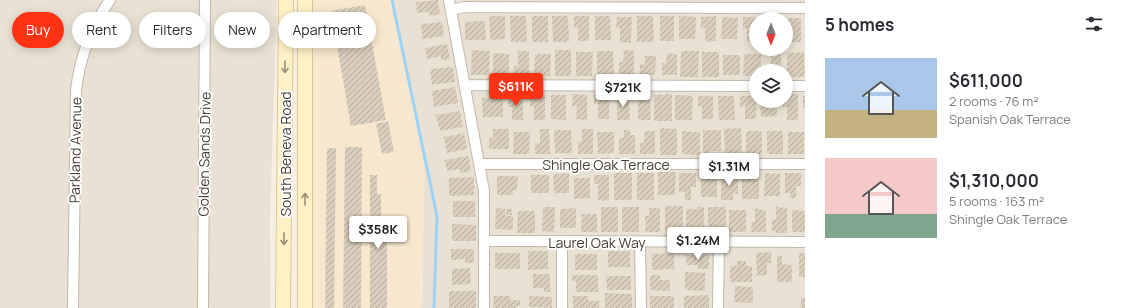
<!DOCTYPE html>
<meta charset="utf-8">
<style>
body{margin:0;font-family:Manrope,sans-serif;background:#f2f2f3;color:#2b2b33;height:100vh;display:flex;flex-direction:column;font-size:15px;white-space:nowrap}
*{box-sizing:border-box;margin:0}
p{font-size:13px;color:#7c7c81}
.icon{flex:none;width:22px;height:22px;fill:none;stroke:currentColor;stroke-width:2;stroke-linecap:round;stroke-linejoin:round}
.map{position:relative;flex:1;overflow:hidden}
.sheet{display:flex;flex-direction:column;background:#fff;width:320px}
.sheet>*{flex:none}
.banner{position:absolute;left:12px;top:12px;width:380px;height:36px;display:flex;gap:8px}
.needle{width:26px;rotate:180deg}
.fabs{position:absolute;left:749px;top:12px;display:grid;gap:8px}
.fabs a{display:grid;place-items:center;width:44px;height:44px;border-radius:50%;background:#fff;box-shadow:0 2px 10px #0003;font-size:20px}
.price{position:absolute;translate:-50% -34px;padding:0 9px;border-radius:4px;background:#fff;color:#222;font-size:13px;line-height:26px;filter:drop-shadow(0 1px 2px #0008)}
.price::after{content:'';position:absolute;left:50%;top:24px;width:12px;height:9px;margin-left:-6px;background:inherit;clip-path:polygon(0 0,100% 0,50% 100%)}
.price.on{background:#ff3313;color:#fff}
ul{padding:0;list-style:none}
li{display:flex;align-items:center;gap:12px;height:100px;padding:0 20px}
li span{display:grid;place-items:center;flex:none;width:112px;height:80px;border-radius:0px;color:#555}
li>.icon{margin-inline-start:auto}
span .icon{width:48px;height:48px;fill:#fffc;stroke-width:1}
li b{font-size:17px}
h2{display:flex;justify-content:space-between;align-items:center;height:48px;padding:0 20px;font-size:17px}
.chip{padding:0 14px;border-radius:18px;background:#fff;box-shadow:0 2px 10px #0003;font-size:14px;line-height:36px}
.chip.on{background:#ff3313;color:#fff}
main{display:flex;flex:1;min-height:0}
.map>svg:first-child{display:block}
.residential{fill:#e9e2d4;fill-rule:evenodd}
.commercial{fill:#f8e7cf}
.lines{fill:none;stroke-linecap:round;stroke-linejoin:round}
.stream{stroke:#9dd3f7;stroke-width:3}
.building{fill:url(#building-hatch)}
.minor-casing{stroke:#c1b8a8;stroke-width:12}
.secondary-casing{stroke:#dcc894;stroke-width:16}
.minor{stroke:#fff;stroke-width:10}
.secondary{stroke:#fff0c6;stroke-width:14}
.oneway{stroke:#9a8f76}
.labels{text-anchor:middle;dominant-baseline:central;stroke-width:3.5;stroke-linejoin:round;paint-order:stroke}
.street-label{font-size:14px;fill:#484035;stroke:#fff}
</style>
<main>
<div class="map">
<svg width="805" height="308" viewBox="0 0 805 308">
<defs>
<pattern id="building-hatch" width="6" height="6" patternUnits="userSpaceOnUse"><rect width="6" height="6" fill="#dacfbd"/><path d="M-1 1l2-2M0 6l6-6M5 7l2-2" fill="none" stroke="#b3a99a"/></pattern>
</defs>
<rect width="100%" height="100%" fill="#f5f0e6"/>
<path class="residential" d="M0 0H104L87 30 78 54 71 89 69 308H0Z
M117 0H200L198 308H78L81 90 87 57 95 34Z
M210 0H277L270 221 271 308H208Z
M393 0H444L478 185 480 308H421L423 280 402 53Z
M454 0H805V2H465L454 4Z
M465 12 805 13V81L786 80V71H756V80H469L456 14ZM756 19H786V49H756Z
M471 90 756 91V101H786V91H805V158H483Z
M485 169H805V237L489 236V199Z
M489 247H557L558 308H489Z
M567 247H636V308H567Z
M645 247H714V308H645Z
M723 247H805V308H723Z"/>
<path class="commercial" d="M311 0H393L425 172 421 308H311L313 137Z"/>
<g class="lines">
<path class="stream" d="M392 0 437 216 434 308"/>
</g>
<path class="building" d="M438 0 440 14 430 16 429 12 417 13 416 2Z
M365 5 386 120 351 126 331 11Z
M489 16H505V39L490 40Z
M510 16H526L527 42H511Z
M532 16H548V42H532Z
M552 16H568L569 42H553Z
M574 16H589V41H578V28H574Z
M595 16H610L611 40H595Z
M637 16H653L654 42H637Z
M660 16H674V41H660Z
M679 16 696 17 695 39H679Z
M716 16V41L705 42V28H701V17Z
M617 17H632L631 43 620 42V28H616Z
M722 17 738 18 737 39H721Z
M743 17H758V19H756V42H747V28L743 29Z
M764 17H780V19H764Z
M788 18H801V42H789Z
M485 21 486 40H465V22Z
M442 22 444 36 423 39 421 24Z
M447 44 450 59 441 60V56L427 59 425 48Z
M472 50 490 51 489 75H471Z
M555 50H571V76H555Z
M624 50 634 51V75H619V62H623Z
M518 51H529V76H514V66H518Z
M597 51H613L614 74H597Z
M681 51H699L698 77H680Z
M576 52H593L592 76H576Z
M702 52H719V77H702Z
M804 52 805 77H787V53Z
M493 53 509 54V76H493Z
M667 53 677 54V75H662V63H666Z
M771 53H781V71H767V67H771Z
M535 54H551L550 76H534Z
M744 54H761V71H756V76H743Z
M723 55H740V75H723Z
M645 56H656L655 75H640V64L645 65Z
M453 67 455 82 432 85 430 69Z
M455 87 458 103 434 107 432 91Z
M603 90 608 91V95H603Z
M573 94 587 95V120L576 119 577 106H572Z
M672 94V121H654V95Z
M786 94H798V120H787V107H782V101H786Z
M508 95H523V120H512V107H508Z
M530 95H545V120H534V106H530Z
M551 95H566V120L551 119Z
M594 95H609V119H598V104H594Z
M617 95H629L630 120H617Z
M675 95 693 96 692 120H675Z
M638 96H650L651 120H638Z
M698 96H713V119H702V106H698Z
M718 96H734L735 120H719Z
M740 96H756V119H745V106L740 107Z
M803 96H805V108H803Z
M482 98H503V117H483Z
M760 101H777V116L761 117Z
M460 111 463 127 440 131 436 115Z
M388 121 394 152 382 154 376 124Z
M660 128 677 129V155H660Z
M741 128 742 155H725L724 129Z
M493 129H509V149H489V138H493Z
M540 129H549L550 154H535V143H540Z
M582 129H593V154H578V142H582Z
M554 130H571L572 153H555Z
M624 130H630V135H635V154H619V138H624Z
M703 130H721V151H710V155H703Z
M645 131H655V154H640V143H644Z
M682 131 700 132V155L682 154Z
M746 131H762V154H746Z
M767 131H783V154H767Z
M514 132H530L529 154H513Z
M597 132H614V153L598 154Z
M788 132H804V154H788Z
M464 133 467 149 447 153 444 137Z
M345 147H362L361 308H343Z
M327 148H336L334 308H325Z
M469 156 471 171 460 173V169L447 171 445 160Z
M658 172H676L675 195H658Z
M569 173V193H554L553 174Z
M614 173H632V200H614Z
M637 173H654V200H637Z
M679 173H696V187H691V200H685V192H679Z
M701 173H717V197H701Z
M742 173H759V199H742Z
M765 173 780 174V196H764Z
M785 173H801V186H796V198H790V193H785Z
M370 175H377V194H381V224H387V308H370Z
M531 175H549V193H531Z
M594 175H609V201L598 200V184H594Z
M721 175H738V194H733V200H721Z
M497 176H518L517 190H513V195H497Z
M474 177V195L449 196V178Z
M574 178H590V198L574 199Z
M453 201H475V217H453Z
M665 206H683V232H665Z
M543 207H555L554 232 542 231Z
M601 207H618V232H601Z
M622 207H639V232H622Z
M698 207H704V232H686V209H698Z
M708 207H726V232H708Z
M776 207 787 208V233H776V231H772V220H776Z
M496 208 505 209V216H513V230L495 229Z
M576 208V228H560V209Z
M649 208H660V232H645L646 221H645V216H649Z
M755 208 766 211V232H751L752 222H755Z
M506 209H512V215H506Z
M729 210H746V232H729Z
M792 210 805 211V232H792Z
M518 211H535V233H517Z
M582 214H597V232H581Z
M452 224 476 225V241H452Z
M451 249H474V263H465V259L451 260Z
M528 251H548V269L528 270Z
M608 251H630V267H608Z
M771 252V263H767V275L757 276 756 253Z
M495 253H520V269H495Z
M674 253V269L652 270V254Z
M799 253H805V277H799Z
M575 254H597V270H575Z
M686 255H709V269H698V265H686Z
M777 256H782V264L792 265V282H777Z
M737 261H746V266H752V282H730V266H737Z
M470 268 471 284 452 285V269Z
M685 272 705 273V291L685 290Z
M533 274H550V292H544V288H533Z
M572 275H598V292H576V281H572Z
M650 275H660V280H670V291L650 290Z
M606 276H631V290H607Z
M735 286 753 287V303L734 302Z
M449 291H476V308H449Z
M605 293 632 294V308H605Z
M709 295V308H684V296Z
M494 296H511L510 300H520V306H516V308H493Z
M529 296 552 297V308L529 307Z
M573 296H588V301H599V308H573Z
M650 296H674V308H650Z
M801 298H805V308H801Z"/>
<g class="lines">
<defs>
<path id="minor" d="M449 0 484 191V308
M451 10 465 7 805 8
M465 85 756 86
M786 86H805
M479 164H805
M484 241 805 242
M562 241V308
M640 242 641 308
M73 308 76 90C80 57 91 27 110 0
M203 308 205 0
M718 308 719 242"/>
<path id="secondary" d="M305 0V308
M283 308 286 0"/>
</defs>
<use href="#minor" class="minor-casing"/>
<use href="#secondary" class="secondary-casing"/>
<use href="#minor" class="minor"/>
<use href="#secondary" class="secondary"/>
</g>
<defs><path id="oneway-shaft" d="M-6 0H5M1.5-3L5.5 0L1.5 3" fill="none" stroke-width="1.6" stroke-linecap="round" stroke-linejoin="round"/></defs>
<g class="oneway">
<use href="#oneway-shaft" transform="translate(285 67) rotate(90)"/>
<use href="#oneway-shaft" transform="translate(305 199) rotate(-90)"/>
<use href="#oneway-shaft" transform="translate(284 239) rotate(90)"/>
</g>
<g class="labels">
<g class="street-label">
<text transform="translate(75 150) rotate(-89)">Parkland Avenue</text>
<text transform="translate(204 154) rotate(-89)">Golden Sands Drive</text>
<text transform="translate(285 154) rotate(-90)">South Beneva Road</text>
<text x="606" y="164">Shingle Oak Terrace</text>
<text x="597" y="242">Laurel Oak Way</text>
</g>
</g>
</svg>
<div class="fabs">
<a><svg class="needle" viewBox="-14 -14 28 28"><path d="M0-13l5 13h-10z" fill="#e53935"/><path d="M0 13l5-13h-10z" fill="#7c7c81"/></svg></a>
<a><svg class="icon" aria-label="layers" viewBox="0 0 24 24"><path d="M12 4l9 5-9 5-9-5zM3 14l9 5 9-5"/></svg></a>
</div>
<b class="price on" style="left:516px;top:107px">$611K</b>
<b class="price" style="left:623px;top:108px">$721K</b>
<b class="price" style="left:729px;top:187px">$1.31M</b>
<b class="price" style="left:378px;top:250px">$358K</b>
<b class="price" style="left:698px;top:261px">$1.24M</b>
<div class="banner">
<a class="chip on">Buy</a>
<a class="chip">Rent</a>
<a class="chip">Filters</a>
<a class="chip">New</a>
<a class="chip">Apartment</a>
</div>
</div>
<section class="sheet">
<h2>5 homes<svg class="icon" aria-label="filters" viewBox="0 0 24 24"><path d="M4 7h16M4 17h16"/><circle cx="9" cy="7" r="2"/><circle cx="15" cy="17" r="2"/></svg></h2>
<ul>
<li><span style="background:linear-gradient(#a9c7e8 65%,#c2b280 0)"><svg class="icon" aria-label="home" viewBox="0 0 24 24"><path d="M3 11l9-7 9 7M6 9v11h12V9"/></svg></span><div><b>$611,000</b><p>2 rooms · 76 m²</p><p>Spanish Oak Terrace</p></div></li>
<li><span style="background:linear-gradient(#f6c9c9 70%,#7fa58c 0)"><svg class="icon" aria-label="home" viewBox="0 0 24 24"><path d="M3 11l9-7 9 7M6 9v11h12V9"/></svg></span><div><b>$1,310,000</b><p>5 rooms · 163 m²</p><p>Shingle Oak Terrace</p></div></li>
</ul>
</section>
</main>
